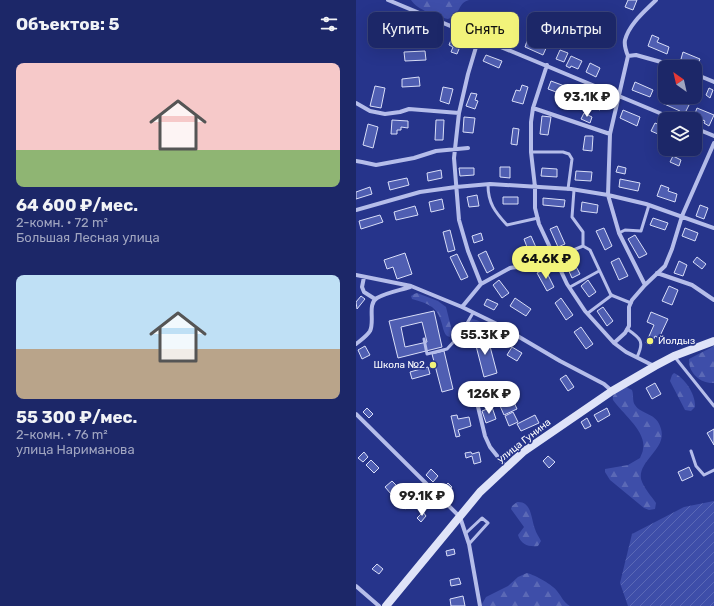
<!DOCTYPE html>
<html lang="ru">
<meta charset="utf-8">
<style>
body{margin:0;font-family:Rubik,sans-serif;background:#252f6e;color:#f1f3f6;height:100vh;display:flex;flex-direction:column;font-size:15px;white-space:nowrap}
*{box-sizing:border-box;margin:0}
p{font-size:13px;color:#a0a5c0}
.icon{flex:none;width:22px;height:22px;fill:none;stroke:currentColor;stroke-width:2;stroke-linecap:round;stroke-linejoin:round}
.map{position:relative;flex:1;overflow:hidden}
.panel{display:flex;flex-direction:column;background:#1c2768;width:356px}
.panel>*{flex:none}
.banner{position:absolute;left:12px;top:12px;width:286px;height:36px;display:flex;gap:8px}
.needle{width:26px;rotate:326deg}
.buttons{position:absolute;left:302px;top:60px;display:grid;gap:8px}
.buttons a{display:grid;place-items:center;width:44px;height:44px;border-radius:8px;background:#1c2768;box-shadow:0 4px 16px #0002,0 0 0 1px #3a447c;font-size:20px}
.price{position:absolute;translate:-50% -34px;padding:0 9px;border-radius:14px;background:#fff;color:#222;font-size:13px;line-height:26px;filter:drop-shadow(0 1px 2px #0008)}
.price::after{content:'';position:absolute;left:50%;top:24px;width:12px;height:9px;margin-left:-6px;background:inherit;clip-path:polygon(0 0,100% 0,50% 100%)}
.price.current{background:#f2f37a;color:#111}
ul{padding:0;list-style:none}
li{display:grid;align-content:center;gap:8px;height:212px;padding:0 16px}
li span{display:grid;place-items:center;height:124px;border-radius:8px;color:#555}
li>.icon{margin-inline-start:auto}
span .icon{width:72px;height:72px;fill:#fffc;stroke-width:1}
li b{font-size:17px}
h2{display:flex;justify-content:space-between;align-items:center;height:48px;padding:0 16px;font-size:17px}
.chip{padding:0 14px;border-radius:8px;background:#1c2768;box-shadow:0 4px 16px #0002,0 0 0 1px #3a447c;font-size:14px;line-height:36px}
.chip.current{background:#f2f37a;color:#111}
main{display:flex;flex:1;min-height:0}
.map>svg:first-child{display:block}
.forest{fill:url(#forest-firs)}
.garden{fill:url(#garden-furrows)}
.building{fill:#4f5eb2;stroke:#d9def8;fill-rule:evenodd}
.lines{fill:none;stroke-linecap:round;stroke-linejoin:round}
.lane{stroke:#b5bdea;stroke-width:3}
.street{stroke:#b5bdea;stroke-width:4}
.secondary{stroke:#dfe3f8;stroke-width:8}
.poi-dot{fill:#f2f37a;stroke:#26348b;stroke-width:1.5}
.labels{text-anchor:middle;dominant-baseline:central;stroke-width:3.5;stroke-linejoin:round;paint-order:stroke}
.poi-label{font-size:10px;fill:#fff;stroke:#26348b;text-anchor:start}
.street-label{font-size:10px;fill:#fff;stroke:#26348b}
</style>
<main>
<section class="panel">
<h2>Объектов: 5<svg class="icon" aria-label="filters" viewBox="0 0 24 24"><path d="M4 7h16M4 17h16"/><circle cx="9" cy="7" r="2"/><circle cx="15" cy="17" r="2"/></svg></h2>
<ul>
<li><span style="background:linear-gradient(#f6c9c9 70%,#8fb573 0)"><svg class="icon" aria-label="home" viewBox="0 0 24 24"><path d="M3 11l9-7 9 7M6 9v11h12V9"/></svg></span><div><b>64 600 ₽/мес.</b><p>2-комн. · 72 m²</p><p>Большая Лесная улица</p></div></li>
<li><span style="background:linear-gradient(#bfe0f5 60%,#b9a48a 0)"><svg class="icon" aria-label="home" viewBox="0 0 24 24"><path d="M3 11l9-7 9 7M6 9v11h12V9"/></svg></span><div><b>55 300 ₽/мес.</b><p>2-комн. · 76 m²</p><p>улица Нариманова</p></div></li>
</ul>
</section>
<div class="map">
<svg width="358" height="606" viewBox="0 0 358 606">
<defs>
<pattern id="forest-firs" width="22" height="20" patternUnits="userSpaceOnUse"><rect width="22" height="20" fill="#3e4ea9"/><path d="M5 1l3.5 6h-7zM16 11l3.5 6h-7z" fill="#5b69b6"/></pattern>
<pattern id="garden-furrows" width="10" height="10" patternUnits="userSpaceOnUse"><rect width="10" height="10" fill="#3e4ea9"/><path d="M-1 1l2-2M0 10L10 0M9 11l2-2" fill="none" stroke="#5b69b6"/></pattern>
</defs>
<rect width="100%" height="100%" fill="#26348b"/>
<path class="forest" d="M55 0H113C101 3 106 14 92 19 81 16 61 10 55 0Z
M61 293 82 301 90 307 96 331 94 337 91 336C87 332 87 326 85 321 81 306 70 303 56 299L55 296 58 294Z
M113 319C120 319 128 322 132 329L131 332H112L109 327 108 324Z
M358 346V383C345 384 332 373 333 359Z
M318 373C329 378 340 395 339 407L335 411 329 410 314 381 316 375Z
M146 381 153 382 154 385C150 392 137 396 129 401L124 400 123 398 125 390 141 382Z
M270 387 276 390C278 395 276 401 279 405 285 415 301 412 305 429 311 449 282 460 285 479 287 487 296 497 300 503L299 509 293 510 288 508 254 480 249 472V469L272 465 284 458C285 455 287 452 287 449 291 432 266 413 257 400 255 393 265 390 270 387Z
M161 502C176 501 175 519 179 529 180 533 183 537 185 541L182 546C173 547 165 545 162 535L168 527 155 509 156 506Z
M171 573C179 575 197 585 201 591 206 597 207 602 214 606H126V604L130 597 152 586 162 577Z"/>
<path class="garden" d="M358 501V606H272L264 583 276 534 328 507Z"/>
<path class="building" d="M272 0H281L277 10 269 7Z
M37 15 51 21 49 26 35 20Z
M116 17 123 20 120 26 114 24Z
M140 26 159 33 155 41 137 34Z
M236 26 257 36 253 44 233 34Z
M296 35 303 38 301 42 313 47 311 54 292 46Z
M172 38 191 46 187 55 169 47Z
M95 40 105 44 101 54 95 52 97 47 93 45Z
M204 50 212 53 208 62 200 59Z
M69 51 70 60 49 61 48 52Z
M327 52 344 59 341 66 325 59Z
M130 55 146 61 143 68 127 61Z
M215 56 226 61 222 69 215 66 214 68 210 66Z
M234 63 244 68 240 77 230 72Z
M63 77 64 86 46 87V79Z
M195 81 214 88 211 96 192 89Z
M279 82 297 90 294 97 276 90Z
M166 85 172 87 167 104 156 101 160 90 164 91Z
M19 86 29 88 25 108 14 106Z
M87 87 97 89 93 104 84 101Z
M353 88 357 90 354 98 350 95Z
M115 93 121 94 119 100 122 101 119 109 110 106Z
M309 95V97H314L333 105 327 117 322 115 324 111 306 103Z
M232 96 247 103 244 110 228 104Z
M341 108 358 115 353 126 348 123 349 121 338 116Z
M267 110 284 117 281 126 264 118Z
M228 113 236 117 234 123 225 119Z
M186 116 195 117 192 135 184 134Z
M108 117 119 118 117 133 107 132Z
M36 120 52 121V128L45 127V130H41V134H35Z
M80 120H88L87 140H79Z
M299 123 309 127V137L295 131Z
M12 124 22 127 17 148 7 145Z
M157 128 163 129 161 145 155 144Z
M229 136H237L236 151 227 150Z
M339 140 345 142 342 150 339 149Z
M317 156 325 160 323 166 314 162Z
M262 166 270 168 269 174 260 172Z
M144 167H154V178L144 177Z
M103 168H118V175L104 176Z
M186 168 201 169V177L185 176Z
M85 170 86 178 72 181 71 173Z
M220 171 236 172 235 181 219 180Z
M51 178 53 185 34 190 32 182Z
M264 179 284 183 282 191 263 187Z
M305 185 313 188 312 191 321 194 319 202 301 196Z
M14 187 16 194 0 199V192Z
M121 195 123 206 113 207 111 197Z
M147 197H162V204H147Z
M187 198 209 200 208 207 187 205Z
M86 199 88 209 75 212 73 202Z
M226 202 242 205 241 213 225 211Z
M344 205 352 208 348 219 340 216Z
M59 206 62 215 40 220 38 212Z
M24 215 27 222 5 229 3 221Z
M297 218 312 223 309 230 294 225Z
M201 226 209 244 202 247 194 229Z
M248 228 256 246 249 250 240 231Z
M329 228 342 233 339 241 326 236Z
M94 230 99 250 92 252 87 232Z
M125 233 127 240 118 243 116 236Z
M279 235 291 254 283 258 272 239Z
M175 236 182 252 174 255 168 239Z
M130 251 138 269 131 273 122 255Z
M49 253 56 274 41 279 37 267 31 269 28 260Z
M101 254 112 277 105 280 94 257Z
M214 255 224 274 216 278 207 258Z
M341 257 350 264 346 269 337 262Z
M263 258 272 276 263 280 255 262Z
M323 261 331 265 327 276 318 273Z
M189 269 198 287 191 291 181 273Z
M143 280 153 293 146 298 137 285Z
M232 280 240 292 233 297 225 286Z
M313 286 322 290 316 305 306 301Z
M5 296 9 299 1 309 0 302Z
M159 298 175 309 170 316 154 306Z
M205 298 217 315 210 320 199 303Z
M131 299 142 304 138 310 128 305Z
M247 307 257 321 251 326 241 311Z
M78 311 86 347 42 358 33 321ZM66 322 71 342 49 347 45 327Z
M295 312 312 319 303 338 299 336 295 345 290 343 298 325 291 322Z
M225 327 237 344 230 349 218 332Z
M131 335 141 373 128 377 118 338Z
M9 346 14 355 6 359 2 350Z
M156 347 166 353 161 361 151 355Z
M88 351 97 389 86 392 76 354Z
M72 367 74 374 56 379 54 372Z
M210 375 218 387 212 391 204 379Z
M299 383 305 394 296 399 290 388Z
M150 393 152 398 143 401 142 396Z
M157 400 161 409 148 415 144 406Z
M136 407 140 419 130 423 126 411Z
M11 408 17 414 13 418 7 412Z
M251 408 254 415 242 422 238 415Z
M157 412 162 422 153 426 149 416Z
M101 415 102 419 113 417 115 426 102 430 104 436 100 437 95 416Z
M179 415 183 423 165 431 161 424Z
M231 418 235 426 229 429 225 422Z
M358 429V445L351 433Z
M8 452 12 457 7 462 2 458Z
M115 452 116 454 123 452 125 462 118 464 116 456 110 458 109 453Z
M192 456 199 462 193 468 187 461Z
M15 460 23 468 18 473 10 465Z
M333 467 337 476 326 481 322 472Z
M75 469 82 476 77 482 70 475Z
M36 481 42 487 35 494 29 487Z
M92 483 96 487 89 495 85 490Z
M52 496 57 503 49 509 44 502Z
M67 512 70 516 65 522 61 518Z
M98 549 99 554 91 556 90 551Z
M21 564 27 569 23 574 16 569Z
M103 578 105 584 95 586 94 580Z
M107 596 109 606H95L94 599Z"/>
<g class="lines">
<path class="lane" d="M175 152H207L213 154 216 159 212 189
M132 185C132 203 139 212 151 225L182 218
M263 233 269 230 285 231 293 205
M227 246 234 250 255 295 275 303
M198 258 227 246V232L216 217 218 190
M214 287 243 271
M232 313 256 295
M271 329C284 338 289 341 281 357
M68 339 71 354 91 349 104 335 117 313
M318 356 358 406
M335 451 340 466 348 475 358 470
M110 533 126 518 132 523 113 544"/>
<path class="street" d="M32 0 318 119
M123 37 112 74 103 113 98 158 103 220 112 251 125 284
M272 56 280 55 323 67
M191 65 177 108 175 122V152L179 187V208L183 224 211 284 229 311 258 343 270 352 298 366
M339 74 358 82
M0 103 14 111 29 114 44 112 53 109 103 113
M177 108 254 134
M339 128 358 136
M0 161 6 162 20 165 58 158 80 151 112 148
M0 210 64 192 100 187 134 184 215 189 252 195 290 204 358 228
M301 273 336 285 358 300
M0 275 55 286 106 307 143 325 204 361 248 384 256 391
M8 277 6 287 8 292 19 299
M289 285 263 233 252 195 254 134 272 56C270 51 268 45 269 40 273 24 289 11 300 0
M106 307 125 284 154 268C160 266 164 268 170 268 179 267 189 260 198 256
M258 343 269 333 273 326V307L276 300 289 285 309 266 316 249 326 216 358 143
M0 344C5 340 11 336 14 331 19 321 11 304 21 298 29 293 45 290 54 287
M118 390 129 436 134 447 150 467
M0 414 104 517 113 544 124 606
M0 586 23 606"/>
<path class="secondary" d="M30 606 124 492 167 452 256 391 299 366 318 356 358 341"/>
</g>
<g class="poi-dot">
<circle cx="294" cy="341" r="4"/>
<circle cx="77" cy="365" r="4"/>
</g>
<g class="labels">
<g class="poi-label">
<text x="302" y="341">Йолдыз</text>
<text x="69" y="365" text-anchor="end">Школа №2</text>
</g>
<g class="street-label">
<text transform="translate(168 441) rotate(-38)">улица Гунина</text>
</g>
</g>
</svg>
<div class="buttons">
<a><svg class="needle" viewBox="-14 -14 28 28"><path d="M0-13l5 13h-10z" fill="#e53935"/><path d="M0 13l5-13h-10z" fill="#a0a5c0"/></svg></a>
<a><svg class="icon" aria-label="layers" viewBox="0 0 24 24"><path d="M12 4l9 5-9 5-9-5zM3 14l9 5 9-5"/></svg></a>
</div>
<b class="price" style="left:231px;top:118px">93.1K ₽</b>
<b class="price current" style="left:190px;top:280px">64.6K ₽</b>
<b class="price" style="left:129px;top:356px">55.3K ₽</b>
<b class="price" style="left:133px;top:415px">126K ₽</b>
<b class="price" style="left:66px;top:517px">99.1K ₽</b>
<div class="banner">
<a class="chip">Купить</a>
<a class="chip current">Снять</a>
<a class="chip">Фильтры</a>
</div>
</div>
</main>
